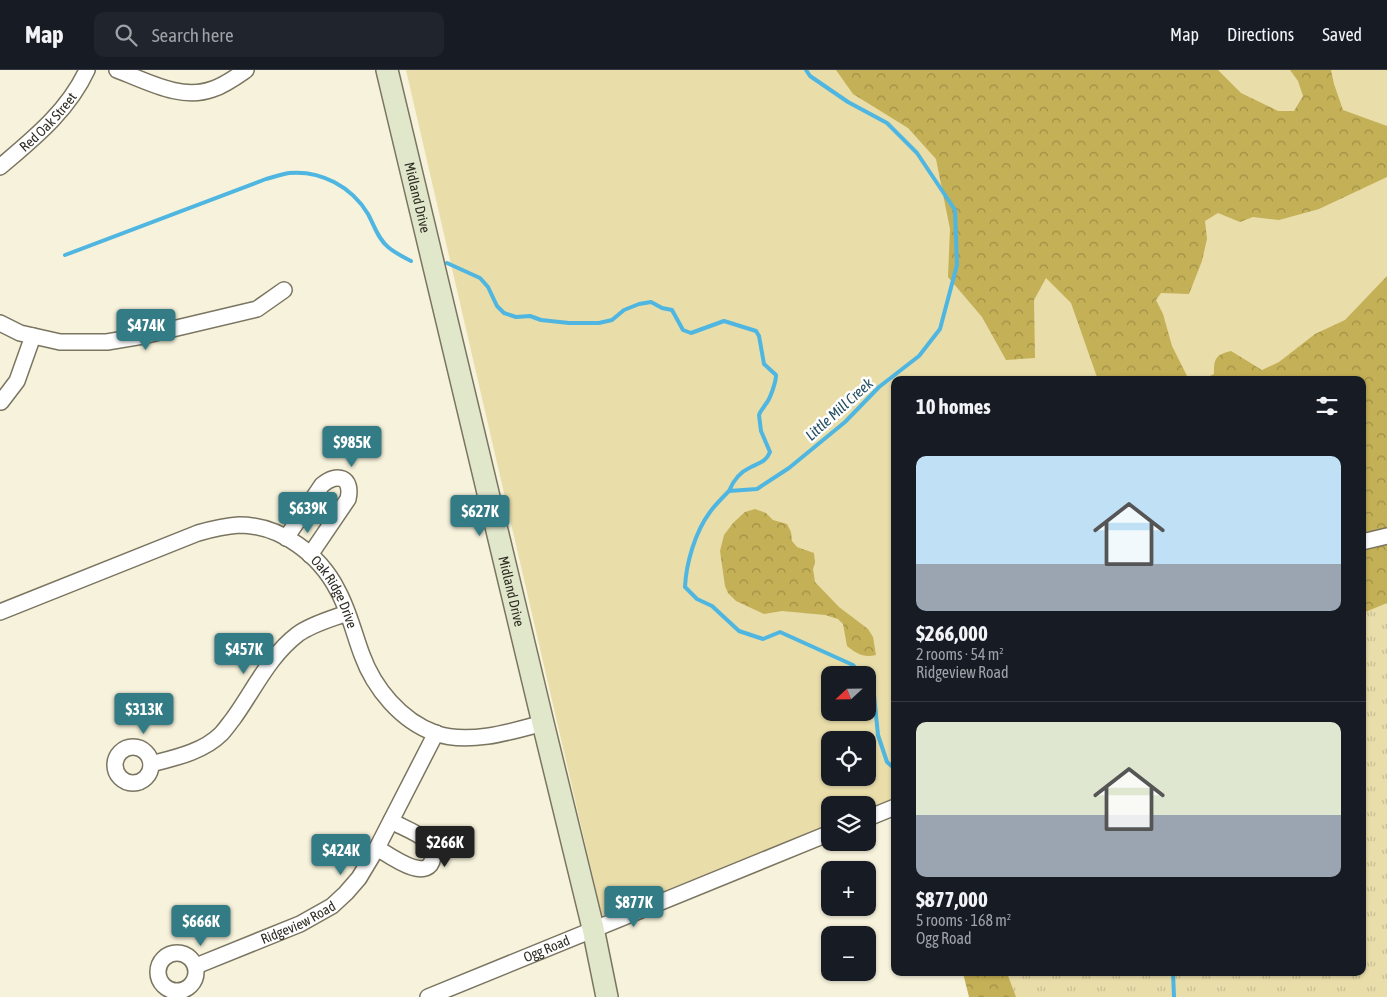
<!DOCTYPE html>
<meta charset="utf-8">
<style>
body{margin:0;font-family:"Asap Condensed",sans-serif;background:#20242c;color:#f1f3f6;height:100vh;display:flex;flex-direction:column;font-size:19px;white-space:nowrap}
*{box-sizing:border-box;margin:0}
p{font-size:16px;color:#9ea1a6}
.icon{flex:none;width:28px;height:28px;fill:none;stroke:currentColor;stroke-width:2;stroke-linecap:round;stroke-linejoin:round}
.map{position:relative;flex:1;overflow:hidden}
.drawer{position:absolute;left:891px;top:306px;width:475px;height:600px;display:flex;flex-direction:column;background:#171b24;border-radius:10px;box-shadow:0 1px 4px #0004}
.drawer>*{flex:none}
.needle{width:32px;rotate:248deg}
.buttons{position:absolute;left:821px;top:596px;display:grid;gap:10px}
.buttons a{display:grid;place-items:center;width:55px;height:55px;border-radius:10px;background:#171b24;box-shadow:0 1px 4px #0004;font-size:25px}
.price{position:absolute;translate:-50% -42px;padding:0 11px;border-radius:5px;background:#347c85;color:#fff;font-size:16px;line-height:32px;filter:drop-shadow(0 1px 2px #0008)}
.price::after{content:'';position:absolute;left:50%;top:30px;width:15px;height:11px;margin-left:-8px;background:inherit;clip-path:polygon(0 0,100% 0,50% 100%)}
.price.selected{background:#222;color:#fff}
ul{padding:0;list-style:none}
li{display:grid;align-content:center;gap:10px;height:265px;padding:0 25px}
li+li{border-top:1px solid #363941}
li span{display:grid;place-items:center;height:155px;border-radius:10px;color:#555}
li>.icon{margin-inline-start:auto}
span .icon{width:90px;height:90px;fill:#fffc;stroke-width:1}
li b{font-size:21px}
h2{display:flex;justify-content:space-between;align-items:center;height:60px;padding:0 25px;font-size:21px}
header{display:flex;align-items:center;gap:30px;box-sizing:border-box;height:70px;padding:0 25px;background:#171b24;border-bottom:1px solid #363941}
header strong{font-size:24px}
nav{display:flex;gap:28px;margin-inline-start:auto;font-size:18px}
.search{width:350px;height:45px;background:#20242c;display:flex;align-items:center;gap:12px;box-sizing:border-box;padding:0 18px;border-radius:10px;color:#9ea1a6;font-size:19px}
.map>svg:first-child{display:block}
.green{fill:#e9ddaa;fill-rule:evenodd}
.forest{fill:url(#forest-crowns)}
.park{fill:url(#park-tufts)}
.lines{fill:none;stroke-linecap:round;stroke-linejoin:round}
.stream{stroke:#4eb6e0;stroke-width:4}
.street-casing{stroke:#7a7561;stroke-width:18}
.secondary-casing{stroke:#7a7561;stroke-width:24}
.street{stroke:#fff;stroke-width:15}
.secondary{stroke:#e1e7cb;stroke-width:21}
.labels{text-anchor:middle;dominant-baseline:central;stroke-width:5;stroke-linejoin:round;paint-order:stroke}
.street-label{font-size:14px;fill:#2e2c23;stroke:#fff}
.water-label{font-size:15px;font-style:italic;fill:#255163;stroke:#fff}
</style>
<header>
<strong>Map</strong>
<div class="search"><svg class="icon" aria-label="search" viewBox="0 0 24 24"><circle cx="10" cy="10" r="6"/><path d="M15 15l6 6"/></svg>Search here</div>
<nav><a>Map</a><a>Directions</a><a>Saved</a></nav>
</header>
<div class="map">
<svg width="1387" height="927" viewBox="0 0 1387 927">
<defs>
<pattern id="forest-crowns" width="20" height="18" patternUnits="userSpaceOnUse" patternTransform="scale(1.25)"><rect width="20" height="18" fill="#c4b056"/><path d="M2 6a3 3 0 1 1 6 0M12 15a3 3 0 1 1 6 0" fill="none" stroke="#a08f47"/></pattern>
<pattern id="park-tufts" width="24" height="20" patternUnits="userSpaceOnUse" patternTransform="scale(1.25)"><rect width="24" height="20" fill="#e9ddaa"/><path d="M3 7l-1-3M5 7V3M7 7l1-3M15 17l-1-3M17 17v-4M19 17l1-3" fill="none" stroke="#c8be92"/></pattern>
</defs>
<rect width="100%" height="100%" fill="#f6f2db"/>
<path class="green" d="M406 0H1387V533L1362 310H895V729L868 740V735H830V755L602 846ZM830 605H868V642H830ZM830 670H868V708H830Z"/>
<path class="forest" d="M836 0H1218L1241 23 1278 41H1294L1303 26 1298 11 1290 0H1331L1334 14 1343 40 1387 56V107L1319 139 1279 150 1253 147 1240 152 1218 143 1205 151 1207 169 1202 191 1189 224 1161 223 1156 230 1163 244 1172 276 1188 308 1197 310H1098L1071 233 1046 208 1034 230 1035 288 1006 290 982 247 948 207 950 159 936 89 908 58 853 24Z
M1387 206V927H1188L1362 902V310H1201L1214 304C1214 289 1215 285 1231 281L1262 300 1279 292 1315 264 1345 250Z
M755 439 766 443 773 450 787 454 791 462 792 471 797 477 814 483 815 493 813 499 815 512 839 537 868 559 873 567 876 585C864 588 857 584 847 576L843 554 838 549 825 545 782 541 764 544 736 531 728 523 725 516 720 481 724 465 733 453 745 442Z
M963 903H1070L1075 927H969Z"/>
<path class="park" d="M1387 533V927H1016L1007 903 1362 902 1363 543Z"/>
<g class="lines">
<path class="stream" d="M806 0 810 6 848 32 887 53 917 83 955 140 957 195 940 259 919 286 879 317 845 352 789 398 757 419 729 421C722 428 715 435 710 442 695 462 686 494 685 517L697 529 712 536 739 561 763 569 780 562 853 595 861 605
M65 185 266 109C274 107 282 104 289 103 321 100 352 117 368 144 374 155 378 169 388 177 395 183 403 187 411 191
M447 193 480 208 488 217 497 236 504 243 516 247 530 246 541 250 569 253H599L612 250 624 240 639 234 651 232 662 238 672 240 683 260 691 263 724 251 756 261 759 266 764 294 776 305C776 312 770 330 765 335 763 339 760 341 759 345L761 361 770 382C766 392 759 393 751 397 740 402 733 411 729 421
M868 615 874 625 878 665 887 692 895 699
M1173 902 1174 927"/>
<defs>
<g id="street">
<path d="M117 0C147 11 181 31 213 19 225 15 236 7 246 0"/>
<path id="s1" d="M0 97C34 68 68 41 87 0"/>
<path d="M0 253 20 263 60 272H107L143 266 257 239 284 220"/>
<path d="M1 332 17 311 33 266"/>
<path d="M286 468 322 415C337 402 353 407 348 429L310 485"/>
<path d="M1362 472 1387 466"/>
<path id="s2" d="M0 542 198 463C212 459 225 456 239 455 281 455 320 485 338 521 349 541 354 564 362 585 374 618 401 651 435 663 467 675 511 662 543 653"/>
<circle cx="133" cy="695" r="18"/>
<path d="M151 694C174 688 203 682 221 664 225 660 229 654 233 649 254 620 269 586 298 564 312 554 331 549 347 543"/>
<path d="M868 748 895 737"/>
<path d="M377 778C389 785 429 815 433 787 434 782 430 774 426 770 416 762 402 757 391 751"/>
<circle cx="177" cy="902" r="19"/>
<path id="s3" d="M196 896 300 854 332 836 346 823 359 808 377 778 436 663"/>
<path id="s4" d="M428 927 830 763"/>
</g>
<g id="secondary">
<path id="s5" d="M387 0 543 653 593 858 607 927"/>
</g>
</defs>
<use href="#street" class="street-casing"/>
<use href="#secondary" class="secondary-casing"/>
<use href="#street" class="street"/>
<use href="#secondary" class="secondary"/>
</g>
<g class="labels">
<g class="street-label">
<text stroke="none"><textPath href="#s1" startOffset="66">Red Oak Street</textPath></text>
<text stroke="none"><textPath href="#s5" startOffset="131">Midland Drive</textPath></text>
<text stroke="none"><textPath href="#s5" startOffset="536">Midland Drive</textPath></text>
<text stroke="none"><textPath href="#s2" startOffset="379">Oak Ridge Drive</textPath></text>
<text stroke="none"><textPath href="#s3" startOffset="111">Ridgeview Road</textPath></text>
<text stroke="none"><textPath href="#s4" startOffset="128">Ogg Road</textPath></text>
</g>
<g class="water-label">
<text transform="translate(839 339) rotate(-42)">Little Mill Creek</text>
</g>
</g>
</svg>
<div class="buttons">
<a><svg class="needle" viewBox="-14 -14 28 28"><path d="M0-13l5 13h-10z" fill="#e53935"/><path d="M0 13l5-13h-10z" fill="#9ea1a6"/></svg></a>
<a><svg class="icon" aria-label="locate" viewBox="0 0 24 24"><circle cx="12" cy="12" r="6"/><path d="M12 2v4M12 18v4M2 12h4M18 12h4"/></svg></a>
<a><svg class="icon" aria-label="layers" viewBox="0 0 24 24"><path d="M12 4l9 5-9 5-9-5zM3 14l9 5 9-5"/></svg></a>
<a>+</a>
<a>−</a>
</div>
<b class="price" style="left:146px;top:281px">$474K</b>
<b class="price" style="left:352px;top:398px">$985K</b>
<b class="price" style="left:308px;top:464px">$639K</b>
<b class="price" style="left:480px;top:467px">$627K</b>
<b class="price" style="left:244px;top:605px">$457K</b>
<b class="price" style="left:144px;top:665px">$313K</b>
<b class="price selected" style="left:445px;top:798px">$266K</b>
<b class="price" style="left:341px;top:806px">$424K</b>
<b class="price" style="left:634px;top:858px">$877K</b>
<b class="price" style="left:201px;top:877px">$666K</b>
<section class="drawer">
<h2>10 homes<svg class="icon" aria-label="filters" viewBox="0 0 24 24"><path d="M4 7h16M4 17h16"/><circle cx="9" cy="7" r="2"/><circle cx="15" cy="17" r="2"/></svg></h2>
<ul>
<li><span style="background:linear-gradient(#bfe0f5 70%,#9aa5b1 0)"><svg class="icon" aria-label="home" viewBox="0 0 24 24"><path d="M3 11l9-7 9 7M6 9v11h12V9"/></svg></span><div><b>$266,000</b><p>2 rooms · 54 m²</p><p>Ridgeview Road</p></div></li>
<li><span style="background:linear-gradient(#dfe7d0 60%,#9aa5b1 0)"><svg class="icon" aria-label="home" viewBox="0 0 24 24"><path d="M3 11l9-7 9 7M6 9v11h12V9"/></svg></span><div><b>$877,000</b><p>5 rooms · 168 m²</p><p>Ogg Road</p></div></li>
</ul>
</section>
</div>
